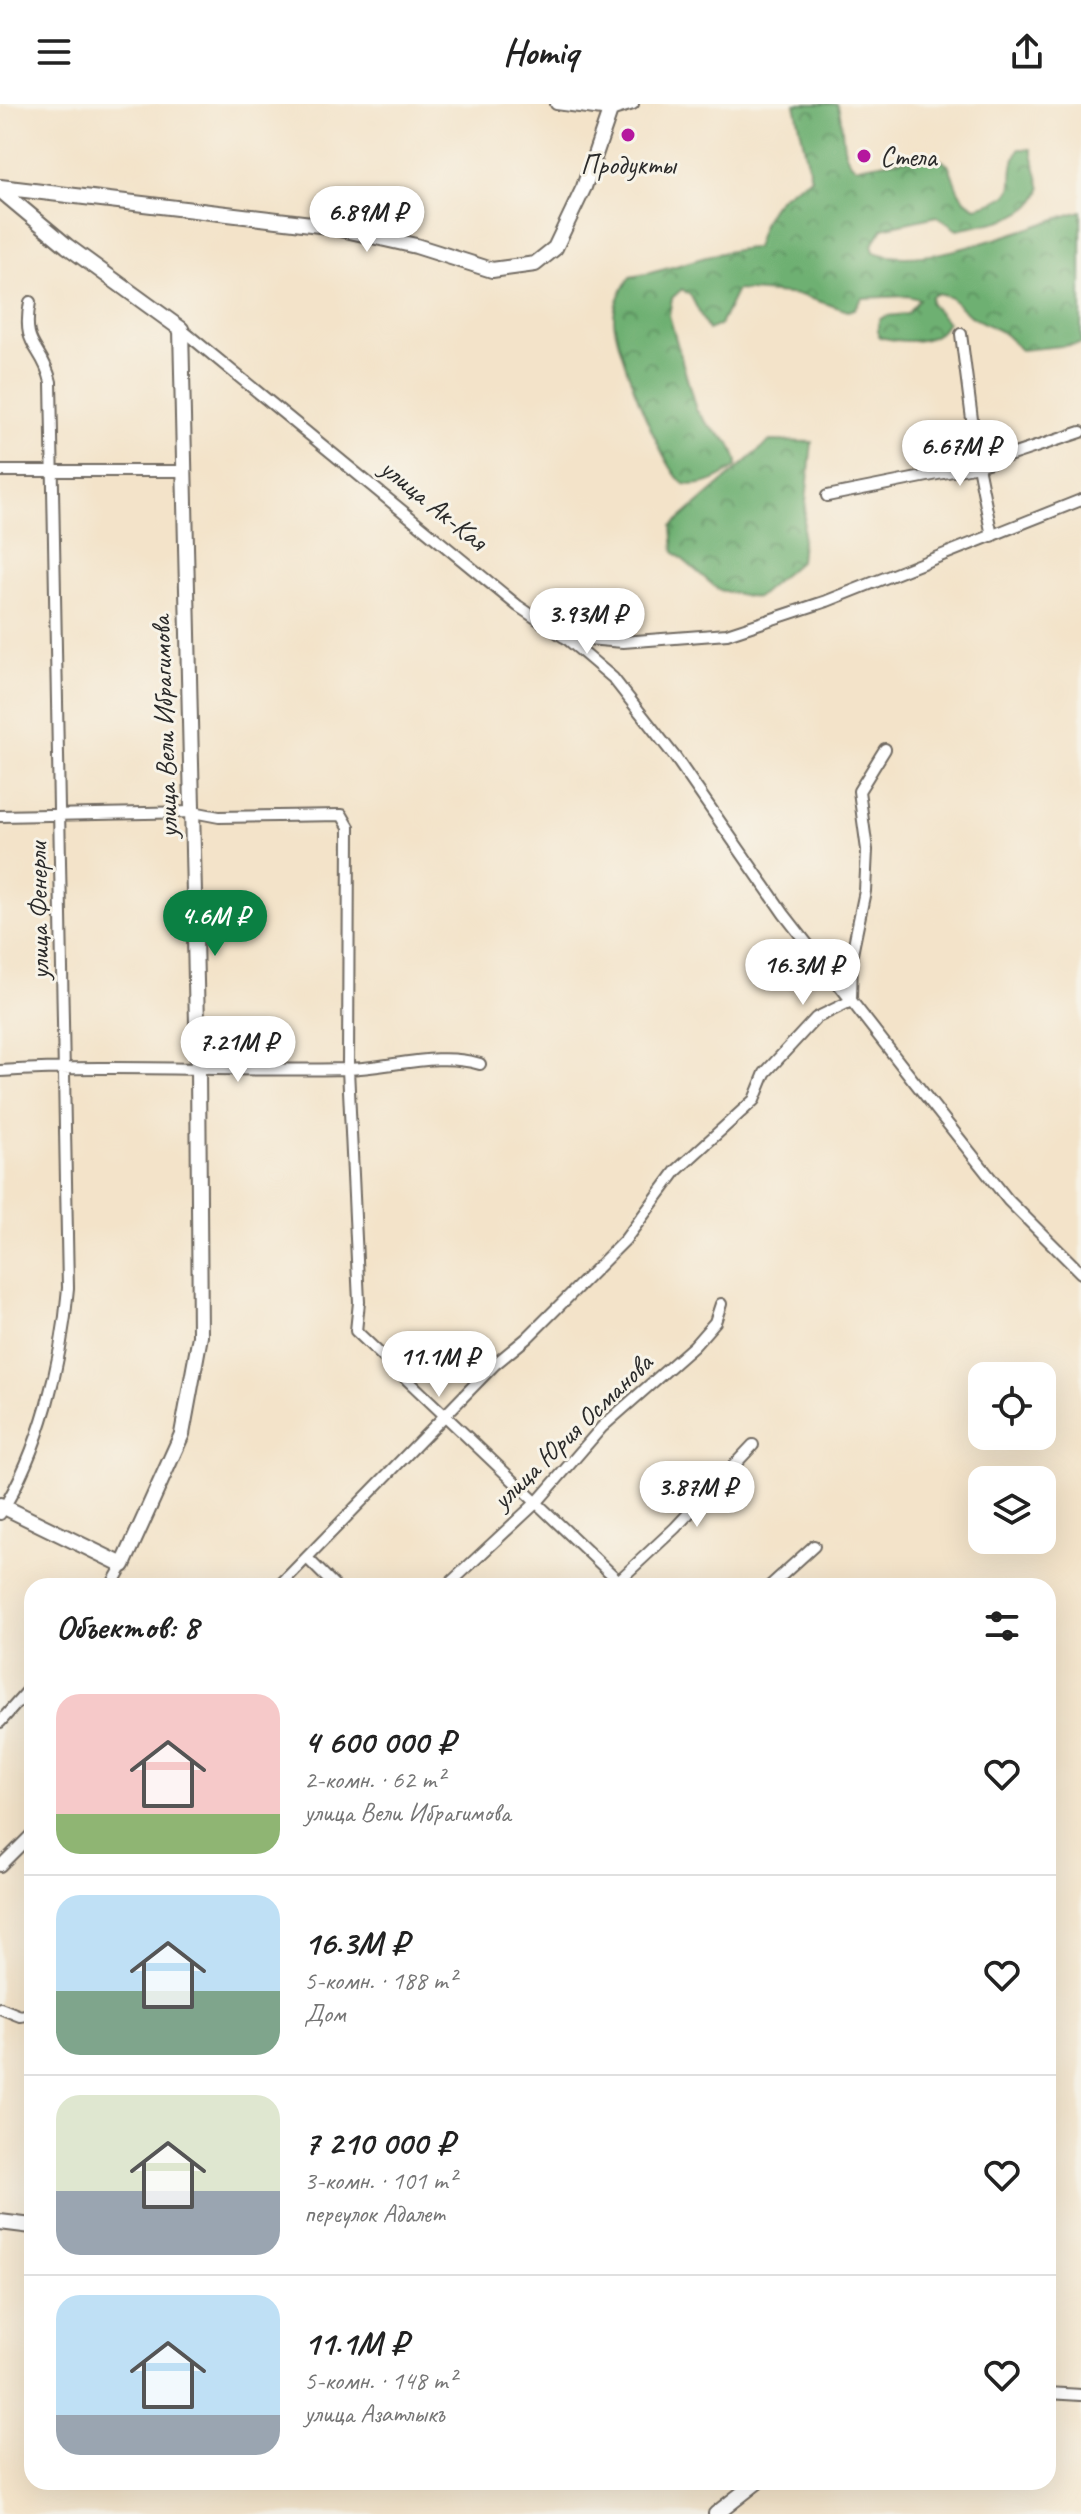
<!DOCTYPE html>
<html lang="ru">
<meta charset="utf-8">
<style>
body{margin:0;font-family:Caveat,sans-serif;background:#f6f6f6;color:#222;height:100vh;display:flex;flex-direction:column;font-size:30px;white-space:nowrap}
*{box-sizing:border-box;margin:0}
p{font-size:26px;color:#767676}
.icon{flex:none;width:44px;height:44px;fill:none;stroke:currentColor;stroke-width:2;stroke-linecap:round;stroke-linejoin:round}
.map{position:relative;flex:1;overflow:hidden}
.panel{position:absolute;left:24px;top:1474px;width:1032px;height:912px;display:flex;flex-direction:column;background:#fff;border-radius:24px;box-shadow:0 8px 32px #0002}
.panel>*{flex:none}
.tools{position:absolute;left:968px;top:1258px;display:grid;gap:16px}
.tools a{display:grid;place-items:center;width:88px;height:88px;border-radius:16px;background:#fff;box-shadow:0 8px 32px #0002;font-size:40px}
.price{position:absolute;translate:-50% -68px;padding:0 18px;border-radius:28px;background:#fff;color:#222;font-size:26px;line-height:52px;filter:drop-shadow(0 2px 4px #0008)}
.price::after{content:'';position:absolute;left:50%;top:48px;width:24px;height:18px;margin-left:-12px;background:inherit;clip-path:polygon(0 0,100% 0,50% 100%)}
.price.selected{background:#0b8043;color:#fff}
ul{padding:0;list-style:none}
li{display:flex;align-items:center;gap:24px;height:200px;padding:0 32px}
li+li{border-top:2px solid #e0e0e0}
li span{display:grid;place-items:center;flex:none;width:224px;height:160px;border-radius:24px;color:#555}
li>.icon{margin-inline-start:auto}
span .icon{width:96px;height:96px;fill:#fffc;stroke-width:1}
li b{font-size:34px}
h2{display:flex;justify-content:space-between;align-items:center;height:96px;padding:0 32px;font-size:34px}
header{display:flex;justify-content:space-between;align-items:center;height:104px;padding:0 32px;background:#fff;font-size:36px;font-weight:800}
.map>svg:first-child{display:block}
.forest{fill:url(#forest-crowns);stroke:#4c6e4e;stroke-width:2}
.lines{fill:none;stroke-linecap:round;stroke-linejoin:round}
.street-casing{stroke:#716b62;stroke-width:14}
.secondary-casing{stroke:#716b62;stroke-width:18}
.street{stroke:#fff;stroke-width:10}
.secondary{stroke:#fff;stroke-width:14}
.poi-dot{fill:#b5179e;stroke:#f7f3e8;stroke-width:3}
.labels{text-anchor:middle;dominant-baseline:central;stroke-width:6;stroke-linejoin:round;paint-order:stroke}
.poi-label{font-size:28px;fill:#2b2b2b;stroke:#f7f3e8;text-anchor:start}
.street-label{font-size:28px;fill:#2b2b2b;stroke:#f7f3e8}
</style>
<header><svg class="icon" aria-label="menu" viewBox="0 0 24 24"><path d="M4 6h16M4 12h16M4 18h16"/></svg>Homiq<svg class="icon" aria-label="share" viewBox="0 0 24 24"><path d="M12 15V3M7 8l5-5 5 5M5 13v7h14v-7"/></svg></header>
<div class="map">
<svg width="1081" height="2410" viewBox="0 0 1081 2410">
<defs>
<pattern id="forest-crowns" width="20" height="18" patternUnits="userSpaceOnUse" patternTransform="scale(2)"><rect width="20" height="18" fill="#6eb072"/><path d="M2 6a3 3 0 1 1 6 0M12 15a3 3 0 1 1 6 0" fill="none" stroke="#5b8f5e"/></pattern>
</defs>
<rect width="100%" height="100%" fill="#f7f3e8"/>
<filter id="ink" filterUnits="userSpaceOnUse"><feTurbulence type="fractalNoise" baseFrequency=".0125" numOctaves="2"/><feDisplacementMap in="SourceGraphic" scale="16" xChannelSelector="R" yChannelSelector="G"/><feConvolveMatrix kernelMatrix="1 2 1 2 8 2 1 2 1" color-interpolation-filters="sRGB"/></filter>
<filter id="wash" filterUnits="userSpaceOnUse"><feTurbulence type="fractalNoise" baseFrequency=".006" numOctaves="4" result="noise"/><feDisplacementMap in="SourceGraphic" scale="32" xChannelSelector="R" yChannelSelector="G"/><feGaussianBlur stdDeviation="1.8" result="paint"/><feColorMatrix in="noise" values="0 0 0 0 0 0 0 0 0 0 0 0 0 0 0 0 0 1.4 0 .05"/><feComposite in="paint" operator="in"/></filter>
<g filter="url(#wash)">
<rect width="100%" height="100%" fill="#f3e3c9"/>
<path class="forest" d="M795 0H837C846 18 837 52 856 63 873 61 941 45 949 62 957 81 956 93 976 103 1032 89 1001 79 1019 45H1031L1041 85C1031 117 986 119 957 126L937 112 883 124 872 141 874 148C923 168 1029 122 1081 107V240L1021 246 1002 228 970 212 951 194 938 189 931 192 930 199 947 218C936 243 901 238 879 233 873 206 891 213 907 210L919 195 907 192 862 194 854 205 848 207 800 191 737 186 720 221 708 226 691 192 682 185 672 194 669 211 696 306 709 322 730 339 737 357 736 363C721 374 703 384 684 380 662 364 614 242 614 214 614 200 622 184 630 173 673 167 712 146 755 144 768 102 773 95 811 74Z
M770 337 812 338 800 457 757 494 719 486 674 448 672 422Z"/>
</g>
<g filter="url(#ink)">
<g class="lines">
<defs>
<path id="street" d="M556 0 610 7 633 0
M181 225 518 502 564 533 623 538 727 530 827 497 1081 396
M961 230 978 362 992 432
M0 367H182
M827 392 978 362 1081 328
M566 534 613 574 675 653 784 810 913 976 1008 1096 1081 1169
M0 712 193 708 219 713 342 711 349 723 348 965 359 1198 356 1227 624 1482
M0 967C116 960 231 968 347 965 390 964 438 947 480 960
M0 1410C40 1347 62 1257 68 1184L51 278C42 240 21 245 30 198
M307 1454 335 1482
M111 1482 123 1461
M279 1482 494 1261 527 1234 625 1136 676 1067 754 996 765 969 816 914 851 897 852 850 865 787 867 746 859 687 885 645
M447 1482 538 1397 602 1323 694 1242 715 1218 721 1200
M613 1482 675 1424 753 1341
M770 1482 814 1442
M0 1618 32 1582
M0 1762 32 1730
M0 1904 20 1912 32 1910
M1048 2289 1081 2291"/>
<path id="secondary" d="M0 83 328 122 416 142 492 166 535 160 555 144 584 83 610 7
M0 86 67 142 181 225 198 964 200 1232 182 1330 123 1461 0 1401
M0 2118 32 2122
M716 2410 757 2378"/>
</defs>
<use href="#street" class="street-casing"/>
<use href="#secondary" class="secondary-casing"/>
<use href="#street" class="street"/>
<use href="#secondary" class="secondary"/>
</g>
</g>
<g class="poi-dot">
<circle cx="628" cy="31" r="8"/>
<circle cx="864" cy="52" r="8"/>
</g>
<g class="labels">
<g class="poi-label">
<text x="880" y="52">Стела</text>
<text x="628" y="60" text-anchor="middle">Продукты</text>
</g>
<g class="street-label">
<text transform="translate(434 400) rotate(39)">улица Ак-Кая</text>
<text transform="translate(164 623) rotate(-92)">улица Вели Ибрагимова</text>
<text transform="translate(38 807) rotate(-91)">улица Фенерли</text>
<text transform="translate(572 1327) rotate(-44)">улица Юрия Османова</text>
</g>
</g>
</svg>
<div class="tools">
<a><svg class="icon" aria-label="locate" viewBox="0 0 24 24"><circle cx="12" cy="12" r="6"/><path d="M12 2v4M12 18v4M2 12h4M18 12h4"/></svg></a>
<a><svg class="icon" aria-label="layers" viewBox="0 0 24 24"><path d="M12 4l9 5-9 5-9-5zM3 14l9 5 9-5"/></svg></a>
</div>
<b class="price" style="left:367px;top:150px">6.89M ₽</b>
<b class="price" style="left:960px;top:384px">6.67M ₽</b>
<b class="price" style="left:587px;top:552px">3.93M ₽</b>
<b class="price selected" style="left:215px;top:854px">4.6M ₽</b>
<b class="price" style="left:803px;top:903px">16.3M ₽</b>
<b class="price" style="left:238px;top:980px">7.21M ₽</b>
<b class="price" style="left:439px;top:1295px">11.1M ₽</b>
<b class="price" style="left:697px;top:1425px">3.87M ₽</b>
<section class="panel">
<h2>Объектов: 8<svg class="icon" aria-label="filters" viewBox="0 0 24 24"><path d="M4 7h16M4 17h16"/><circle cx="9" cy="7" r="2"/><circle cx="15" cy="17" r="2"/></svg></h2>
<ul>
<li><span style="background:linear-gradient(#f6c9c9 75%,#8fb573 0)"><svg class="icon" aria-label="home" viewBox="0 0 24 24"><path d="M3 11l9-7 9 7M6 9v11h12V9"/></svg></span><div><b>4 600 000 ₽</b><p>2-комн. · 62 m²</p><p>улица Вели Ибрагимова</p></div><svg class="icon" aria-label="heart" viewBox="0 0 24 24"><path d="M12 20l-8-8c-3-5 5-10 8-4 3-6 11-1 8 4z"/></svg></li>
<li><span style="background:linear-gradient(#bfe0f5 60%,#7fa58c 0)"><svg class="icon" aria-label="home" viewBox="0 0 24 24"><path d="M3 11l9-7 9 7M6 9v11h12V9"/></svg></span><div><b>16.3M ₽</b><p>5-комн. · 188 m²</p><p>Дом</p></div><svg class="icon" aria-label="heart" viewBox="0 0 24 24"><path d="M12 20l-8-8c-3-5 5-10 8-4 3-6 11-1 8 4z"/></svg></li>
<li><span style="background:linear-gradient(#dfe7d0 60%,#9aa5b1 0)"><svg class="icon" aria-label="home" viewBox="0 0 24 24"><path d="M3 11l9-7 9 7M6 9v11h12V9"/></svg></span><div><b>7 210 000 ₽</b><p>3-комн. · 101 m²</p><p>переулок Адалет</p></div><svg class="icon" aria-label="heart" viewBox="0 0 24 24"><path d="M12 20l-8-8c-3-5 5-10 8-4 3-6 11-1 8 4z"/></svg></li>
<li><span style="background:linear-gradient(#bfe0f5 75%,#9aa5b1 0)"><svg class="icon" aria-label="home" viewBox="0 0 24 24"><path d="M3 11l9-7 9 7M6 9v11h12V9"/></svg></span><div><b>11.1M ₽</b><p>5-комн. · 148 m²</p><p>улица Азатлыкъ</p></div><svg class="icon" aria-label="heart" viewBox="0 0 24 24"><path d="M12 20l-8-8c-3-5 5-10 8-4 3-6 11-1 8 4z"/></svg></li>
</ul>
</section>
</div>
